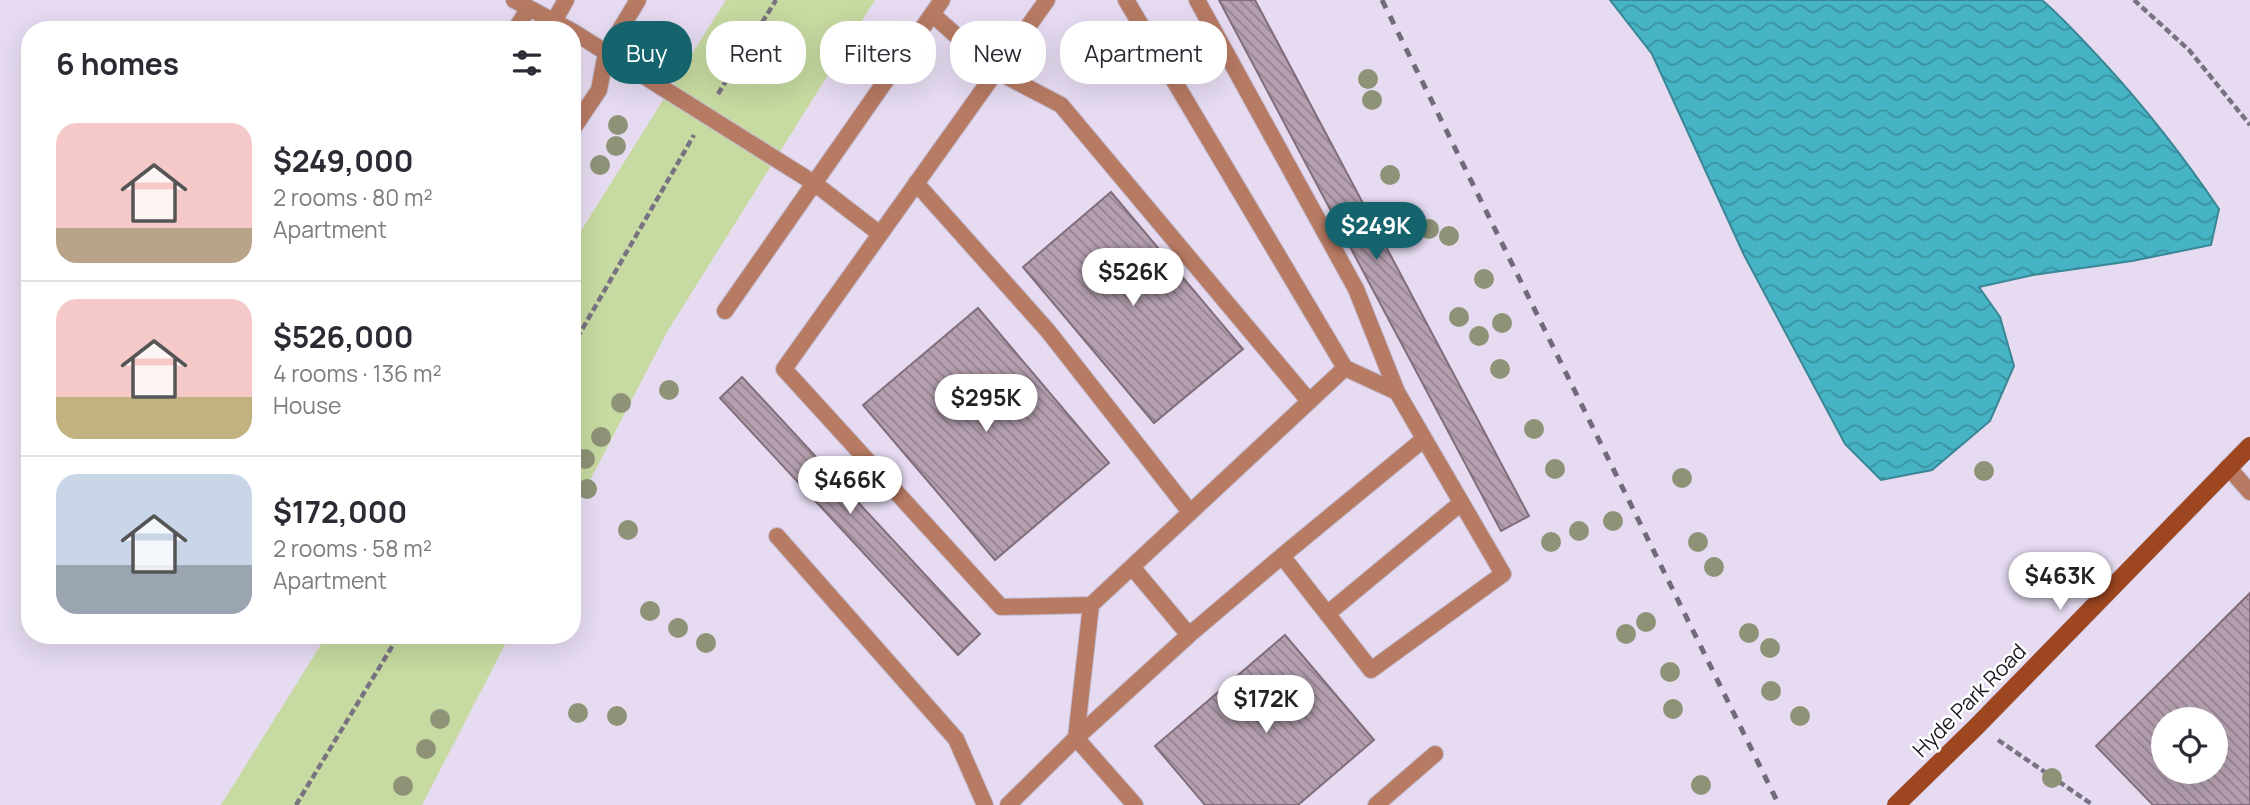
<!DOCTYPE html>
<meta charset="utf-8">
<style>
body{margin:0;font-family:Manrope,sans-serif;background:#f7f7f7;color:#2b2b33;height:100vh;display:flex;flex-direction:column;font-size:26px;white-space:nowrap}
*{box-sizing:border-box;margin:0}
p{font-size:23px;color:#7c7c81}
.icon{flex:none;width:38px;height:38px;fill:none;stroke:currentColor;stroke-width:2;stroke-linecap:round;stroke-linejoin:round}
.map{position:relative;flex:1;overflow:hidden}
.details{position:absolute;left:21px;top:21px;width:560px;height:623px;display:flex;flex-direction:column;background:#fff;border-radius:28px;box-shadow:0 7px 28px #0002}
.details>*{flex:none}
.banner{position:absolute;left:602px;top:21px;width:665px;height:63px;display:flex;gap:14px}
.buttons{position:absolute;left:2151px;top:707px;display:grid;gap:14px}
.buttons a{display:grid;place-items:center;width:77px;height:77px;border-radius:50%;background:#fff;box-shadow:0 7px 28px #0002;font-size:35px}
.price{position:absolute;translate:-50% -60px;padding:0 16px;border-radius:24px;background:#fff;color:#222;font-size:23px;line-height:46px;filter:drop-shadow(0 2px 4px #0008)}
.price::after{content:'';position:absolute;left:50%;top:42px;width:21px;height:16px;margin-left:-10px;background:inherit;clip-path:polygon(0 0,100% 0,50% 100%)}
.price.on{background:#15636c;color:#fff}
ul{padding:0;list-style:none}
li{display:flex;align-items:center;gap:21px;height:175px;padding:0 35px}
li+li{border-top:2px solid #e1e1e2}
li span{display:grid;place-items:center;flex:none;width:196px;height:140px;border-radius:21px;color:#555}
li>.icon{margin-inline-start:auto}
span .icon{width:84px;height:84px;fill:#fffc;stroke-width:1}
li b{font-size:30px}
h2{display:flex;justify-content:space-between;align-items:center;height:84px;padding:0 35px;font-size:30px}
.chip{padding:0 24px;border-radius:28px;background:#fff;box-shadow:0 7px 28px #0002;font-size:24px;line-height:63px}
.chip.on{background:#15636c;color:#fff}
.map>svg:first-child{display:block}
.green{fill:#c7daa1}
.water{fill:url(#water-waves);stroke:#3a8694;stroke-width:2}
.building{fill:url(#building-back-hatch);stroke:#816d7b;stroke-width:2;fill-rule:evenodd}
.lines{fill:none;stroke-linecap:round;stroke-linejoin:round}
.lane-casing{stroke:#c2b8cc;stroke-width:18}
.secondary-casing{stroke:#c2b8cc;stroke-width:19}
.path{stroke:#797280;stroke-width:4.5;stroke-dasharray:7 3.5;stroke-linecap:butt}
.lane{stroke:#b77a63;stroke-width:16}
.secondary{stroke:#9d4620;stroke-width:18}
.rail{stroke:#716a78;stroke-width:5;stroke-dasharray:9 9;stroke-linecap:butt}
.tree{fill:#8e9377}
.labels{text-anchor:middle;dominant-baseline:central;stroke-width:5;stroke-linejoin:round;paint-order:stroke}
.street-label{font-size:21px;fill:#1f1b23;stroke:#fff}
</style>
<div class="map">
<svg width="2250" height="805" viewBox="0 0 2250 805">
<defs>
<pattern id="water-waves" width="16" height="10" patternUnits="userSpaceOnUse" patternTransform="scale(1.75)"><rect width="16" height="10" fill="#46b4c5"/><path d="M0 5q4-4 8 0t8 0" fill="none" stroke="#3a92a0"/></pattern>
<pattern id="building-back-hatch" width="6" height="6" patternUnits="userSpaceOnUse" patternTransform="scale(1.75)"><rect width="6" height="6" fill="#b5a0b0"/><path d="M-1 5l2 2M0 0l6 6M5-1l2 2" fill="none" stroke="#93828f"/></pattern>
</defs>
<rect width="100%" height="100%" fill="#e6dbf1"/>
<path class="green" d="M726 0H875L667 332 572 515V245Z
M327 635H510L422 805H221Z"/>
<path class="water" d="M1610 0H2042C2065 20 2085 42 2106 65 2149 112 2183 156 2219 209L2211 245 2132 261 2033 275 1979 287 2000 317 2014 366 1990 421 1932 470 1881 480 1845 444 1744 255 1652 54Z"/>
<path class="building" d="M1219 0H1255L1529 516 1501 531Z
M1111 192 1243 349 1154 423 1023 267Z
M978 308 1109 463 995 560 863 405Z
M742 377 980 634 958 655 720 398Z
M2250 593V805H2153L2096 746ZM2163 719H2216V772H2163Z
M1285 635 1374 740 1298 805H1205L1155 746Z"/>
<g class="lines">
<defs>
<path id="lane" d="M514 0 570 30
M1047 0 784 369 1001 607 1091 605
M1197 0 1356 289 1397 392
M932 14 996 71 1061 105 1309 401
M554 21 566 0
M515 30 529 8
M572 31 814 183 880 234
M572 130 599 90 606 53 638 0
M916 183 1048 331 1190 512
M725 311 942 0
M2228 467 2250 492
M777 536 956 739 985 805
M1282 556 1424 439
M1132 567 1189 635
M1327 614 1461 503
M1076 738 1091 605 1345 368 1126 0
M1076 738 1189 635 1282 556 1371 670 1503 574 1397 392 1345 368
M1008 805 1076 738 1135 805
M1376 805 1435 754"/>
<path id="secondary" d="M1896 805 1976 727 2250 446"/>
</defs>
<use href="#lane" class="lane-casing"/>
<use href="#secondary" class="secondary-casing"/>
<path class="path" d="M2134 0 2189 50 2250 125
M718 94 776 0
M572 347 694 135
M1998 740 2093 805
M296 805 399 635"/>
<use href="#lane" class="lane"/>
<use href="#secondary" class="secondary"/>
<path class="rail" d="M1382 0 1779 805"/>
</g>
<g class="tree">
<circle cx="1368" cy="79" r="10"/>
<circle cx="1372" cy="100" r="10"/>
<circle cx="618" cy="125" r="10"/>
<circle cx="616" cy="146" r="10"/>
<circle cx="600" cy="165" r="10"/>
<circle cx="1390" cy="175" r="10"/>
<circle cx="1429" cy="229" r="10"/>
<circle cx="1449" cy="236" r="10"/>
<circle cx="1484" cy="279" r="10"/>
<circle cx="1459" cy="317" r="10"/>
<circle cx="1502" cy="323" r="10"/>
<circle cx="1479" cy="336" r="10"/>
<circle cx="1500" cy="369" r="10"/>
<circle cx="669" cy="390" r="10"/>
<circle cx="621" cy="403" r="10"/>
<circle cx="1534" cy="429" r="10"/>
<circle cx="601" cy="437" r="10"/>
<circle cx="585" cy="459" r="10"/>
<circle cx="1555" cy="469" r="10"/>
<circle cx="1984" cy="471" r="10"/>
<circle cx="1682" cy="478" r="10"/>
<circle cx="587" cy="489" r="10"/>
<circle cx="1613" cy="521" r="10"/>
<circle cx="628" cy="530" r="10"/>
<circle cx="1579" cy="531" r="10"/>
<circle cx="1551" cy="542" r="10"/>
<circle cx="1698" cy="542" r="10"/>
<circle cx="1714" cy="567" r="10"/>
<circle cx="650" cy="611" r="10"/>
<circle cx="1646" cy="622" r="10"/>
<circle cx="678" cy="628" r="10"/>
<circle cx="1749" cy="633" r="10"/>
<circle cx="1626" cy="634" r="10"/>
<circle cx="706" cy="643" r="10"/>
<circle cx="1770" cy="648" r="10"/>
<circle cx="1670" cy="672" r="10"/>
<circle cx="1771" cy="691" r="10"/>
<circle cx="1673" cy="709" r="10"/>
<circle cx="578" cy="713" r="10"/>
<circle cx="617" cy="716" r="10"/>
<circle cx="1800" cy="716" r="10"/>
<circle cx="440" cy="719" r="10"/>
<circle cx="426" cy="749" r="10"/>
<circle cx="2052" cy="778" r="10"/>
<circle cx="1701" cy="785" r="10"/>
<circle cx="403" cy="786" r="10"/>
</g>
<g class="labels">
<g class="street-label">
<text transform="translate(1969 700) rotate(-45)">Hyde Park Road</text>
</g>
</g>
</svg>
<div class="buttons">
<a><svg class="icon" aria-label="locate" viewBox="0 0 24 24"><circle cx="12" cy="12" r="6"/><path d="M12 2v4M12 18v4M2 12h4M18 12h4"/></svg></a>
</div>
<b class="price on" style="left:1376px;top:262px">$249K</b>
<b class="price" style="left:1133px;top:308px">$526K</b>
<b class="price" style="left:986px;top:434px">$295K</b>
<b class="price" style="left:850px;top:516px">$466K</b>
<b class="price" style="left:2060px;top:612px">$463K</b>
<b class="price" style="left:1266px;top:735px">$172K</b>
<div class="banner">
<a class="chip on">Buy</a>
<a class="chip">Rent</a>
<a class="chip">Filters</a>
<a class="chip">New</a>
<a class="chip">Apartment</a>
</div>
<section class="details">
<h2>6 homes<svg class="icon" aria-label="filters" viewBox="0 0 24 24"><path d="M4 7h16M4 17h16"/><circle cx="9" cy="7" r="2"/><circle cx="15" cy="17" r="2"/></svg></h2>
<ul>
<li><span style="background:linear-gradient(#f6c9c9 75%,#b9a48a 0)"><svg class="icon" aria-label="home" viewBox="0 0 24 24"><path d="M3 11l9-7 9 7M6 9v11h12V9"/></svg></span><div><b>$249,000</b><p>2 rooms · 80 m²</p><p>Apartment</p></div></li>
<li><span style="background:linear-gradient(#f6c9c9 70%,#c2b280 0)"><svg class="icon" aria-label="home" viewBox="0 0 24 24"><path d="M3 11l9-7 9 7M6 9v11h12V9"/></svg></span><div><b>$526,000</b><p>4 rooms · 136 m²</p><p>House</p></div></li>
<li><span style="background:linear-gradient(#c9d6e8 65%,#9aa5b1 0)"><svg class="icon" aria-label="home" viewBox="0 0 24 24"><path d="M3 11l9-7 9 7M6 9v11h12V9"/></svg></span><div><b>$172,000</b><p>2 rooms · 58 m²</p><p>Apartment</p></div></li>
</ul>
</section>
</div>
